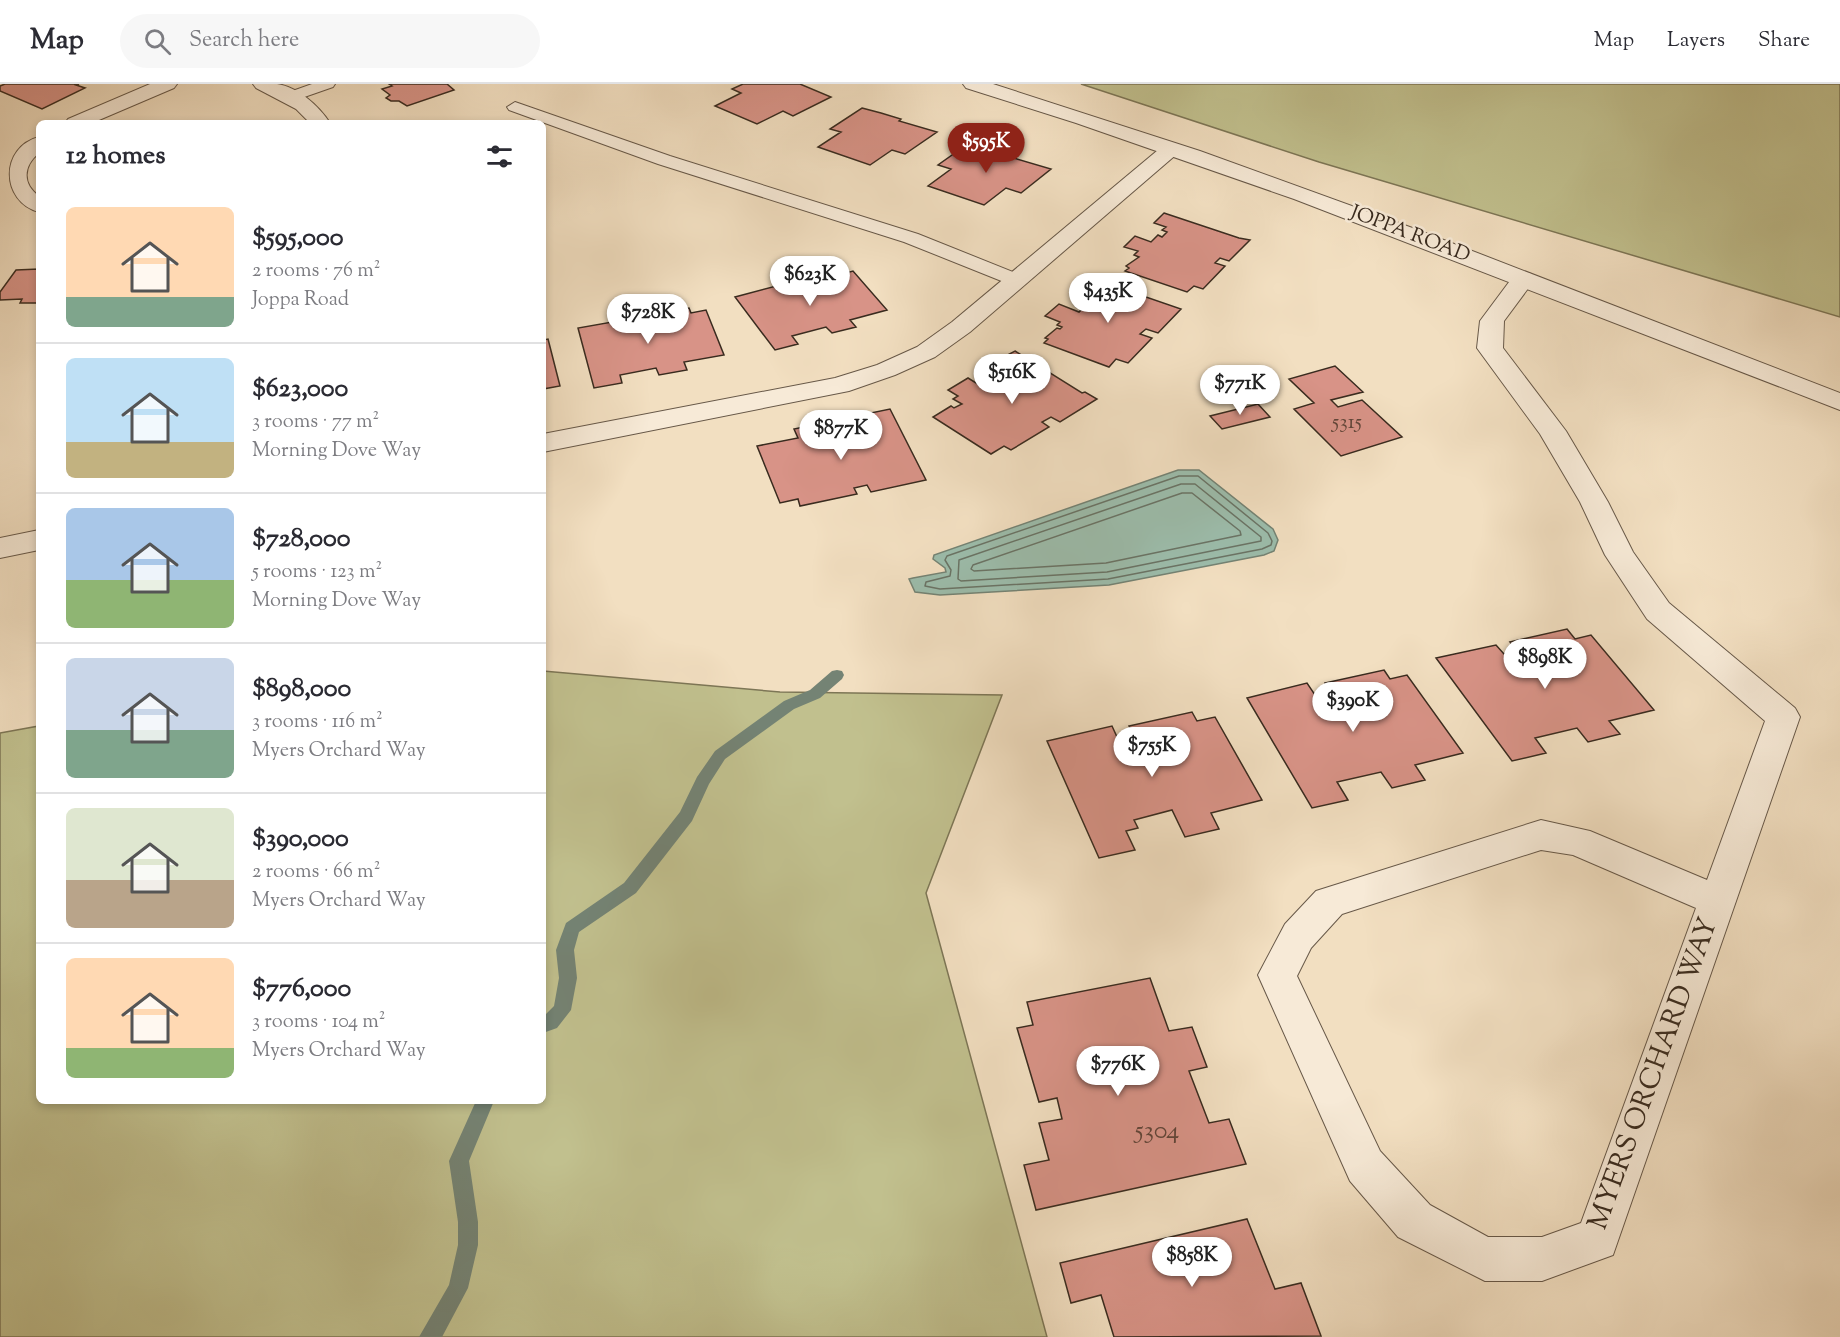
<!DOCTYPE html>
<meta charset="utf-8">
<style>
body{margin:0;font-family:"Sorts Mill Goudy",serif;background:#f7f7f7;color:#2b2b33;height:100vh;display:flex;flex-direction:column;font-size:22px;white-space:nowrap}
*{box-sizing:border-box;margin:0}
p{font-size:20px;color:#7c7c81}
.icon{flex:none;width:33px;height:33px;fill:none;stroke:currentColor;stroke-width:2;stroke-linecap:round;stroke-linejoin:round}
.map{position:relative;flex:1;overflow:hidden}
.details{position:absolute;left:36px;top:36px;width:510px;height:984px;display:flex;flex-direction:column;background:#fff;border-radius:9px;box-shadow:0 3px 9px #0003}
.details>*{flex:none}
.price{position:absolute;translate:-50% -51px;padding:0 14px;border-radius:21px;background:#fff;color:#222;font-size:20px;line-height:39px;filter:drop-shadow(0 2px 3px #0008)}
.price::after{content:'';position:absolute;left:50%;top:36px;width:18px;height:14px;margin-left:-9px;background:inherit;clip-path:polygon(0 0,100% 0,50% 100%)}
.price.active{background:#8f2418;color:#fff}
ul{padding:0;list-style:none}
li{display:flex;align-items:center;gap:18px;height:150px;padding:0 30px}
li+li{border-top:2px solid #e1e1e2}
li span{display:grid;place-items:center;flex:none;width:168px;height:120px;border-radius:9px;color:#555}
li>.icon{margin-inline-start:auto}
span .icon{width:72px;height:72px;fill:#fffc;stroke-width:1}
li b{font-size:26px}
h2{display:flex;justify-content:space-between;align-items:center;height:72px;padding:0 30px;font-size:26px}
header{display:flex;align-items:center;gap:36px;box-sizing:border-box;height:84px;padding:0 30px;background:#fff;border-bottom:2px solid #e1e1e2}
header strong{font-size:28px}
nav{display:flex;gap:33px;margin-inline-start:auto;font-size:21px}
.search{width:420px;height:54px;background:#f7f7f7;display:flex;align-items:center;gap:15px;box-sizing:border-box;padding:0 21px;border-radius:33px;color:#7c7c81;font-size:22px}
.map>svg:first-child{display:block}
.green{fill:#c1c08e;stroke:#7d7656;stroke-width:1.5}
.water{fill:#9cbdac;stroke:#748374;stroke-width:1.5}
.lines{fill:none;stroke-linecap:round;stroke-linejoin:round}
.shore{stroke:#6a7466;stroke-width:1.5}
.stream{fill:#748374;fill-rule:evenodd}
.building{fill:#d89387;stroke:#392b1f;stroke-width:1.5}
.service-casing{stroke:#675848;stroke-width:2}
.minor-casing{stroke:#675848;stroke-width:2}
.tertiary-casing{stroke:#675848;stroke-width:2}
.service{fill:#f7ead7;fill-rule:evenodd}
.minor{fill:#f7ead7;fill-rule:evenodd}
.tertiary{fill:#f7ead7;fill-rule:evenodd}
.labels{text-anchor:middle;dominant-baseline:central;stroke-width:5;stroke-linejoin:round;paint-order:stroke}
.far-street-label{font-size:20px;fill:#392b1f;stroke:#f7ead7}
.number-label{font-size:21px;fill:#614539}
.near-number-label{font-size:26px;fill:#614539}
.near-street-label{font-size:28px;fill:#392b1f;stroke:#f7ead7}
</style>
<header>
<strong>Map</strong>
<div class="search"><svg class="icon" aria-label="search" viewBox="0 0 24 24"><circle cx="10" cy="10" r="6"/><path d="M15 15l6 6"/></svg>Search here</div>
<nav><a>Map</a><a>Layers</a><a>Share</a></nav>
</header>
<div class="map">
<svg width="1840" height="1253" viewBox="0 0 1840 1253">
<rect width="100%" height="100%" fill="#f2dfc1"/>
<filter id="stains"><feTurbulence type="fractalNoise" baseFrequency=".00333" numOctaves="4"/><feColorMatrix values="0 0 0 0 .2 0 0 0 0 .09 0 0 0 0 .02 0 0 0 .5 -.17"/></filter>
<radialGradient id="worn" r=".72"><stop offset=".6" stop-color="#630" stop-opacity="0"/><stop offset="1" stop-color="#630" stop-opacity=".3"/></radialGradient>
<path class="green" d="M1081 0H1840V233L1319 78Z
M543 587 780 608 1002 611 926 809 1047 1253H0V649L39 642V1017H543Z"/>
<path class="water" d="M1178 386H1199L1273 445 1278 456 1274 467 1264 471 1109 501 940 511 915 508 909 495 913 494 946 488 945 484 933 475 934 471Z"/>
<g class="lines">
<path class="shore" d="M1179 392H1198L1268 449 1272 457 1271 461 1262 465 1108 495 940 505 925 502 926 498 950 492 951 486 945 476 947 472Z
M1181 400H1195L1261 453V457L1107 488 961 497 958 495 959 476Z
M1182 409H1192L1240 447 1241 451 1106 479 974 487 971 485 973 481Z"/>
<path class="stream" d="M837 586 842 587 844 591 842 595 820 614 794 625 725 675 709 700 692 737 636 809 579 848 574 866 577 894 571 926 557 944 543 949V933L554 922 559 894 556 866 566 839 624 799 680 728 697 693 715 667 784 617 810 606 832 587Z
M476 1017H494L469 1077 478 1138V1161L468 1204 442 1253H419L449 1201 458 1161V1138L449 1077Z"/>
</g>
<path class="building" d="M5 0H79L76 1 85 4 42 25 0 7V2Z
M389 0H447L454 6 407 22 399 17H391L386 14 390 11 382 5 392 2Z
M743 0H800L831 13 793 32 783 27 757 40 715 22 741 9 732 5Z
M862 24 881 29 901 35 899 37 937 48 905 70 892 66 870 81 818 63 841 48 830 45Z
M969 59 1010 73 1051 85 1021 109 1006 104 984 121 928 102 951 85 938 81Z
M1164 129 1239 154 1250 156 1229 177 1220 174 1215 179 1225 182 1203 205 1194 202 1187 208 1125 187 1129 184 1126 182 1139 173 1134 171 1138 167 1124 163 1135 152 1151 158 1158 151 1162 153 1167 148 1162 146 1166 143 1154 139Z
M39 185V219H20L22 215 0 216V208L16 186Z
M835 186 839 191 853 187 887 226 850 236 856 243 832 249 826 243 792 252 798 260 775 266 735 213 780 201 783 205 795 202 791 198Z
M1091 192 1114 202 1181 225 1158 249 1146 245 1140 250 1152 254 1128 279 1116 275 1109 283 1044 259 1048 255 1045 254 1057 244 1060 245 1062 243 1057 241 1060 238 1045 232 1059 220 1079 228 1093 214 1086 212 1089 209 1078 205Z
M689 224 691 229 706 226 724 271 684 278 687 286 659 291 656 284 620 291 622 299 594 304 578 244 629 235 630 240 641 238 639 233Z
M548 255 560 302 543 305V256Z
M1015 267 1082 309 1085 308 1097 315 1060 338 1051 333 1042 338 1049 343 1011 366 1004 362 991 370 933 333 951 322 954 324 962 320 953 315 958 312 948 306 968 294 984 304 1006 292 1000 288 1006 285 994 278Z
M1335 282 1363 308 1331 316 1338 323 1362 316 1402 353 1341 372 1294 325 1314 319 1289 295Z
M1258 320 1270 333 1222 345 1210 332Z
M890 325 926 396 871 408 867 401 854 404 857 410 800 422 798 415 780 419 757 362 798 354 794 345 823 339 828 348 866 341 861 331Z
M1567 545 1575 555 1591 551 1654 626 1609 637 1620 650 1588 658 1577 644 1535 654 1546 669 1512 677 1436 574 1496 561 1504 570 1518 567 1510 558Z
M1384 586 1390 595 1407 591 1463 669 1415 681 1425 696 1392 704 1381 688 1337 698 1348 716 1312 724 1247 614 1307 599 1315 611 1330 607 1325 599Z
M1192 628 1197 637 1215 633 1262 716 1211 729 1219 745 1185 753 1172 726 1134 736 1138 744 1126 747 1135 766 1099 774 1047 657 1112 642 1118 655 1134 651 1129 642Z
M1150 894 1169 947 1192 943 1207 983 1189 987 1209 1039 1229 1035 1246 1080 1036 1126 1024 1081 1049 1076 1039 1039 1062 1035 1057 1014 1039 1018 1017 944 1033 941 1027 918Z
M1247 1135 1275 1205 1301 1199 1321 1252 1114 1253 1101 1211 1071 1219 1060 1179Z"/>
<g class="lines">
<defs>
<path id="service" d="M312 0H335L333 3 290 18 282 13 284 10Z
M515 18 670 72 918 150 1023 192 1026 196 1023 200H1009L904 158 658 80 509 26 507 23Z"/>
<path id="minor" d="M150 0H177L174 4 92 39H65L68 35Z
M253 0C261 0 270 0 277 0 298 3 319 22 330 39H310L296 25 256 4Z
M39 53V69C23 82 22 100 39 112V128C0 117 0 63 39 53Z
M1171 59 1178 61 1182 65 1178 69 970 248 935 273 895 291 849 307 543 368V350L835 294 877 281 917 263 952 238 1164 61Z
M1523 188 1531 190 1535 195 1504 237 1503 264 1566 347 1608 418 1633 468 1669 519 1795 624 1800 633 1613 1171 1542 1197H1485L1398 1153 1350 1097 1258 891 1285 840 1316 807 1541 736 1590 747 1707 796 1765 637 1647 535 1605 471 1580 418 1540 350 1477 264 1480 237 1515 190ZM1541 766 1573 771 1696 824 1581 1139 1542 1153H1488L1430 1121 1380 1067 1297 892 1311 864 1342 830Z
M39 446V466L0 474V454Z"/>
<path id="tertiary" d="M963 0H993L1200 67 1418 146 1840 309V326L1294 115 1076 39 966 4Z"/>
</defs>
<use href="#service" class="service-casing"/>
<use href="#minor" class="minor-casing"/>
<use href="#tertiary" class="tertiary-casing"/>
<use href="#service" class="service"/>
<use href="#minor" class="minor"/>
<use href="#tertiary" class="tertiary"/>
</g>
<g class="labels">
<g class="far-street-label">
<text transform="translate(1410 151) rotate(21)">JOPPA ROAD</text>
</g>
<g class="number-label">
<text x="1347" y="339">5315</text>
</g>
<g class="near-number-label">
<text x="1157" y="1047">5304</text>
</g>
<g class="near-street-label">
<text transform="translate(1654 990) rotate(-70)">MYERS ORCHARD WAY</text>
</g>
</g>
<rect width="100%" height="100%" filter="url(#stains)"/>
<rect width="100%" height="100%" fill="url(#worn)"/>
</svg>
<b class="price active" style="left:986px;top:90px">$595K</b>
<b class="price" style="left:810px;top:223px">$623K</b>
<b class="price" style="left:1108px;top:240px">$435K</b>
<b class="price" style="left:648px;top:261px">$728K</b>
<b class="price" style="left:1012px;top:321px">$516K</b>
<b class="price" style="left:1240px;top:332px">$771K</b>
<b class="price" style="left:841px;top:377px">$877K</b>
<b class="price" style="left:1545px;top:606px">$898K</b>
<b class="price" style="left:1353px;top:649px">$390K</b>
<b class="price" style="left:1152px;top:694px">$755K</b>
<b class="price" style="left:1118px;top:1013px">$776K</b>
<b class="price" style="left:1192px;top:1204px">$858K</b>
<section class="details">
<h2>12 homes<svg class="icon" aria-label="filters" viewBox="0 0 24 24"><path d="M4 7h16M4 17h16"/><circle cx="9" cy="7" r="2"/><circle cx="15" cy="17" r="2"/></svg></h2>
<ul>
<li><span style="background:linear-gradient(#ffd9b3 75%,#7fa58c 0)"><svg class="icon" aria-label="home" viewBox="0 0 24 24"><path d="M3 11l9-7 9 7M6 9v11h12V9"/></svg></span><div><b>$595,000</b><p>2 rooms · 76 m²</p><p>Joppa Road</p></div></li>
<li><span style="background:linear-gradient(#bfe0f5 70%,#c2b280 0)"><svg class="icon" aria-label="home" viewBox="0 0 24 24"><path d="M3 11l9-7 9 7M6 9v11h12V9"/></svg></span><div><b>$623,000</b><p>3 rooms · 77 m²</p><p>Morning Dove Way</p></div></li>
<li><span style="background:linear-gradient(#a9c7e8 60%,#8fb573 0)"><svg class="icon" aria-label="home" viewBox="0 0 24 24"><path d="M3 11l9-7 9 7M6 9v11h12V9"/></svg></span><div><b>$728,000</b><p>5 rooms · 123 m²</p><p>Morning Dove Way</p></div></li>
<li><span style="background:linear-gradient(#c9d6e8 60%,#7fa58c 0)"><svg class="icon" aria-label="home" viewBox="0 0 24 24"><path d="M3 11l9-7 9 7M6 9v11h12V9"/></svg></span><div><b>$898,000</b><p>3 rooms · 116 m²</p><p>Myers Orchard Way</p></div></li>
<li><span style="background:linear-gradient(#dfe7d0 60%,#b9a48a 0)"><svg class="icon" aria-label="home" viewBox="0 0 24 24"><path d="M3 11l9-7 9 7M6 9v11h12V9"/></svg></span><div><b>$390,000</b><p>2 rooms · 66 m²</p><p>Myers Orchard Way</p></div></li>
<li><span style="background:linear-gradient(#ffd9b3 75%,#8fb573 0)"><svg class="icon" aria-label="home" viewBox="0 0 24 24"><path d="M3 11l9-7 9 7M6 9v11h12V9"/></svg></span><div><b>$776,000</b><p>3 rooms · 104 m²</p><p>Myers Orchard Way</p></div></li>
</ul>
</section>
</div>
